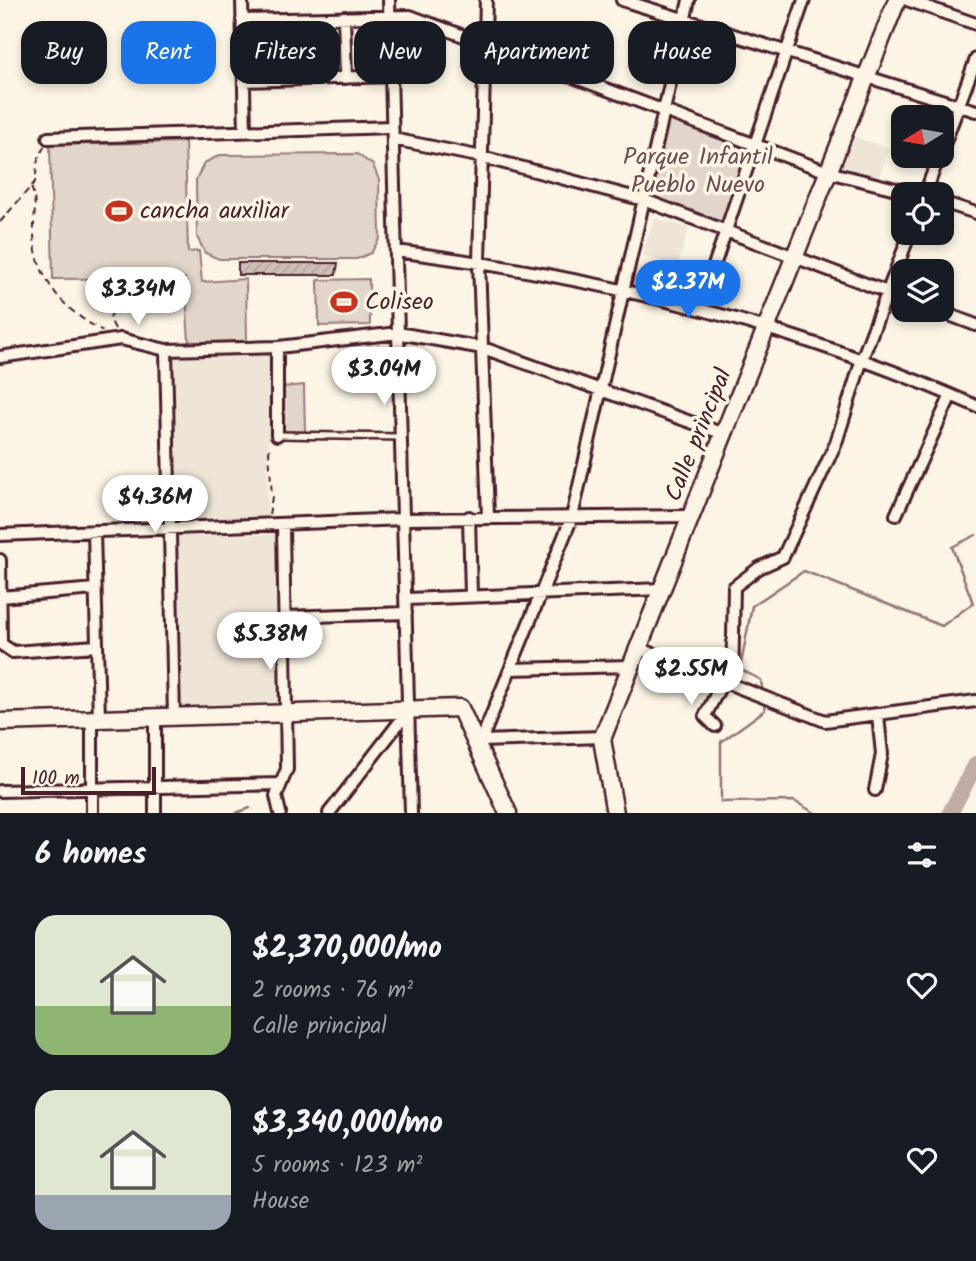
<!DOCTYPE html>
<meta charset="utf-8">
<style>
body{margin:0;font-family:Kalam,sans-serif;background:#20242c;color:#f1f3f6;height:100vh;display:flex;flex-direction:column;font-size:26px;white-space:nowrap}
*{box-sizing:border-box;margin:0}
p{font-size:23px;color:#9ea1a6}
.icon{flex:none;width:38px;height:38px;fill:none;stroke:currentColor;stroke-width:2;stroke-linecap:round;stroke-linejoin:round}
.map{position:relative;height:813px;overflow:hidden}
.details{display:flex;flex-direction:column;background:#171b24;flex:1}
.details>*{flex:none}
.guide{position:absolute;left:21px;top:21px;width:934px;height:63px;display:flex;gap:14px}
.needle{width:46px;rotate:259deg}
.controls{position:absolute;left:891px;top:105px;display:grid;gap:14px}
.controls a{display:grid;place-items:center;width:63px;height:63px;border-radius:14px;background:#171b24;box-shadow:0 4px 10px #0003;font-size:35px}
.scale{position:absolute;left:21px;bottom:18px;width:135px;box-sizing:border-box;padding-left:7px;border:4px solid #4a1f2b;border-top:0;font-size:19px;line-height:24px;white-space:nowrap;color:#4a1f2b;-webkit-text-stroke:5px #fcf5e5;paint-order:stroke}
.price{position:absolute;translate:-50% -60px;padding:0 16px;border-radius:24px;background:#fff;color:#222;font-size:23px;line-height:46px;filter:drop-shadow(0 2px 4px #0008)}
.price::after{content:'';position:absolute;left:50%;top:42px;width:21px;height:16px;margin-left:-10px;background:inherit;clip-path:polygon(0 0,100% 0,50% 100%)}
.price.selected{background:#1a73e8;color:#fff}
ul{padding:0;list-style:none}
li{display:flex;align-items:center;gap:21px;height:175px;padding:0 35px}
li span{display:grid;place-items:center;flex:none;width:196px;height:140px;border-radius:21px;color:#555}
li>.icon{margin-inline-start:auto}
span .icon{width:84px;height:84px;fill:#fffc;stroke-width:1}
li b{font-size:30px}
h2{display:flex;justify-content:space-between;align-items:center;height:84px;padding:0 35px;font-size:30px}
.pill{padding:0 24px;border-radius:21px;background:#171b24;box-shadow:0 4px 10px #0003;font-size:24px;line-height:63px}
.pill.selected{background:#1a73e8;color:#fff}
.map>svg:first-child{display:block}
.built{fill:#eee5d7}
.green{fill:#e2d5ca;stroke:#967a7a;stroke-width:2}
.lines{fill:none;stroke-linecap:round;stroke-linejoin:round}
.stream{stroke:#917474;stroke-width:2.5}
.river{stroke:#c0aca5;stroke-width:16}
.building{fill:url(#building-hatch);stroke:#4a1f2b;stroke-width:2}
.lane-casing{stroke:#4a1f2b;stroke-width:10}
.street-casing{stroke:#4a1f2b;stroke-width:16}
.secondary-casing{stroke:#4a1f2b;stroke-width:21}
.path{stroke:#4a1f2b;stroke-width:2;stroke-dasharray:7 5;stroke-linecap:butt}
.lane{stroke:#fcf5e5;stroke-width:5}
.street{stroke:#fcf5e5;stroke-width:10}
.secondary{stroke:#fcf5e5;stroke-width:16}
.labels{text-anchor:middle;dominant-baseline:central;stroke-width:7;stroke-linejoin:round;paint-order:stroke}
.park-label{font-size:24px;fill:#704c53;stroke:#fcf5e5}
.poi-label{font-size:24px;fill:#4a1f2b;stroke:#fcf5e5;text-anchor:start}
.street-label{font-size:24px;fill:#4a1f2b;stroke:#fcf5e5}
</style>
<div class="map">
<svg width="976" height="813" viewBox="0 0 976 813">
<defs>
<pattern id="building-hatch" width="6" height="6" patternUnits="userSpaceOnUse" patternTransform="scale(1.75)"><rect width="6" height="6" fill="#cfc0b7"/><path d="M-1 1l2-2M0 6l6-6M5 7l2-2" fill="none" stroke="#b3a59e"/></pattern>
</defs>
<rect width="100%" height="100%" fill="#fcf5e5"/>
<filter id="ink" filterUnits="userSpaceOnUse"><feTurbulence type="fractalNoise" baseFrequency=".0143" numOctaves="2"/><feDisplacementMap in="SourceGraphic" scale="14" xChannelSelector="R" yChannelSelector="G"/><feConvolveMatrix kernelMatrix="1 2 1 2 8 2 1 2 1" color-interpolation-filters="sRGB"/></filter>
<g filter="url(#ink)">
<path class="built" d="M848 135 890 148 878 179 836 165Z
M654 218 689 228 677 266 642 255Z
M271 353 267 518 178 520 174 357Z
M275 534 278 706 182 709 178 536Z"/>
<path class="green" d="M293 22H331L333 75 296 76Z
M664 112 755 143 726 231 644 200Z
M185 142 188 252 199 251 202 282 246 279 247 341 189 343 185 278 53 279 50 145Z
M357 154 373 165 379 180 380 238 371 253 357 259H219L205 253 197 237 196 180 204 163 220 155Z
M369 279 370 325 319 326 318 280Z
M304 385 305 432H282L283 387Z"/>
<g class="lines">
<path class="stream" d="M763 694 761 680 740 669 752 606 804 571 942 626 973 603 952 547 976 535
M763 700 765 710 721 742V802L794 801 815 813
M236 813 250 808"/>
<path class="river" d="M950 813 976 764"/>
</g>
<path class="building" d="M238 263H338L336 275H238Z"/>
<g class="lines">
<defs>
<path id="lane" d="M278 435 401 437"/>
<path id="street" d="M242 0 245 132
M389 0 411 813
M486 0 479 262 488 517
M622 0 976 111
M907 0 976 24
M344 17 346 78
M290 19 293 79
M242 20 410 16 828 172 916 194
M244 81 391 76
M48 138 392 127
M393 139 482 157 644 200 903 298
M942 150 976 59
M925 194 939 156
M942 202 976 213
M396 251C599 277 789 323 976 406
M700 307 804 0
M936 310 976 325
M277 347V435
M166 350 174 717
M0 357 121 339 166 350 279 347 398 333 483 348 724 434
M896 515 951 395
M469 517 471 595
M94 531 99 719
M0 535 404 519 691 516
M0 560 1 644 13 652 96 646
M0 597 95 589
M407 599 662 589
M284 617 406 613
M638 648 825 721 976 701
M511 669 631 666
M732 684 734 587 759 568 783 557 836 443 862 359 910 233
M92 719V813
M715 726 705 716 723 681
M481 741 603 737
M476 744 481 741 572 517 689 0
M875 790 882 754 878 716
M0 791 281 784
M155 813V717
M280 813 276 796 287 769 283 526
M329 813 409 710"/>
<path id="secondary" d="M0 722 460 708 508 813
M615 813 602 739 897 0"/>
</defs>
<use href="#lane" class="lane-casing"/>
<use href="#street" class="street-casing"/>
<use href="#secondary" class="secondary-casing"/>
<path class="path" d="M31 187C38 203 33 218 34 235 36 279 65 312 103 331
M0 222 35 182 38 159 45 145
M115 329 110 319 121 285
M269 515 272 497 269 451 272 446"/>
<use href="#lane" class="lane"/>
<use href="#street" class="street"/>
<use href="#secondary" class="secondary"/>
</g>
</g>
<defs>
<symbol id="stadium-bare" viewBox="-9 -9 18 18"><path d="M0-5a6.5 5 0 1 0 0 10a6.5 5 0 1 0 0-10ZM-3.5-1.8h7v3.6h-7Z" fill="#c8321e" stroke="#fcf5e5" stroke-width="2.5" paint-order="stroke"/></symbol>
</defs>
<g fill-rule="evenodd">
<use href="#stadium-bare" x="100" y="192" width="38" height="38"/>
<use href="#stadium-bare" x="325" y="283" width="38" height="38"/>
</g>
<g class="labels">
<g class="park-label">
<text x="698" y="157">Parque Infantil<tspan x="698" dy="28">Pueblo Nuevo</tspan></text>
</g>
<g class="poi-label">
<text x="140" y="211">cancha auxiliar</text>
<text x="365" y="302">Coliseo</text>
</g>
<g class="street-label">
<text transform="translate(699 435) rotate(-68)">Calle principal</text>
</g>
</g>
</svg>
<div class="controls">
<a><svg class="needle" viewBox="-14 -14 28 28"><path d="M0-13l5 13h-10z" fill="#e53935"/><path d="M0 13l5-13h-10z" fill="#9ea1a6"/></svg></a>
<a><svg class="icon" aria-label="locate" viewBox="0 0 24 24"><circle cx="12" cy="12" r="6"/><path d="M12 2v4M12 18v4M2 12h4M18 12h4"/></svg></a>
<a><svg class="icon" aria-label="layers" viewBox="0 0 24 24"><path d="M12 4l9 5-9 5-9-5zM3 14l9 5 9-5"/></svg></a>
</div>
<div class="scale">100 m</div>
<b class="price selected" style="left:688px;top:320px">$2.37M</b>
<b class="price" style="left:138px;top:327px">$3.34M</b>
<b class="price" style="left:384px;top:407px">$3.04M</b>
<b class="price" style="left:155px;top:535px">$4.36M</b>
<b class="price" style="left:270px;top:672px">$5.38M</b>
<b class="price" style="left:691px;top:707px">$2.55M</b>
<div class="guide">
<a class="pill">Buy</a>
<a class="pill selected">Rent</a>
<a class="pill">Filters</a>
<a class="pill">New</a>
<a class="pill">Apartment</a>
<a class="pill">House</a>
</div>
</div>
<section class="details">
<h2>6 homes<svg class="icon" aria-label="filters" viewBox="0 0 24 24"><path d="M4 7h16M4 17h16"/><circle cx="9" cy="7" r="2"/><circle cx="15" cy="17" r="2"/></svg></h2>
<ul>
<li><span style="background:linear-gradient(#dfe7d0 65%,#8fb573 0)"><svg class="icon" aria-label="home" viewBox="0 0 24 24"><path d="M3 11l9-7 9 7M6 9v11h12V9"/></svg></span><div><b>$2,370,000/mo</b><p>2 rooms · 76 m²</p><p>Calle principal</p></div><svg class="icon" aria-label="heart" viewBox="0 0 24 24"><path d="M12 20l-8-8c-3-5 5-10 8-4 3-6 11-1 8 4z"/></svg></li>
<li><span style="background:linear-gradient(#dfe7d0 75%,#9aa5b1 0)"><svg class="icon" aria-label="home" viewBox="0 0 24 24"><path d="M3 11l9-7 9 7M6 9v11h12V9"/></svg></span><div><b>$3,340,000/mo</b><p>5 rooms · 123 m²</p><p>House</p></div><svg class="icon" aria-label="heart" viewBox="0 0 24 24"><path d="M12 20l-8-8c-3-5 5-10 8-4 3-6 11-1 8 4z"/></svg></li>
</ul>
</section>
